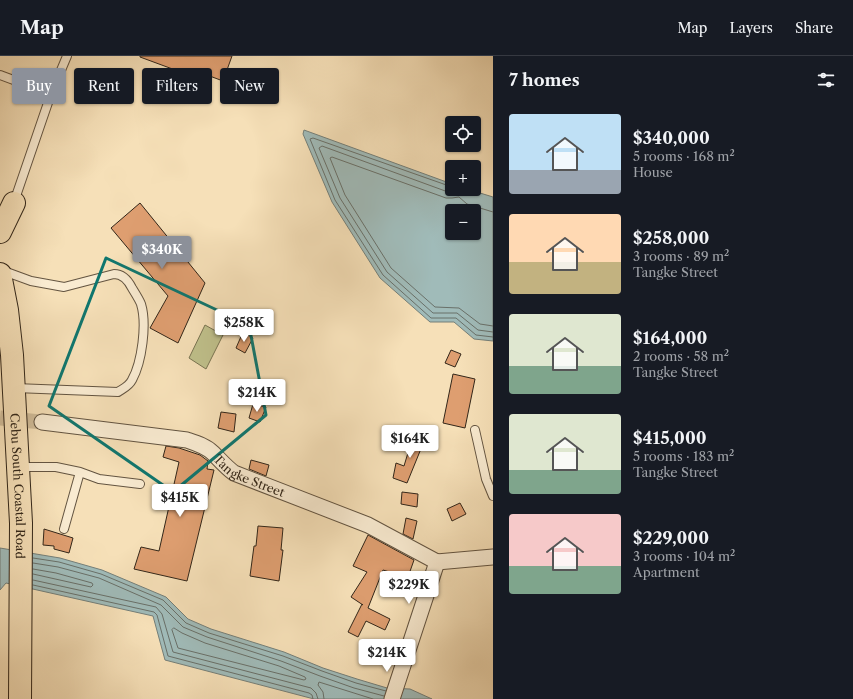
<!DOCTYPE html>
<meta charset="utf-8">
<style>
body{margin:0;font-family:"Libre Caslon Text",serif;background:#242831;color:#f1f3f6;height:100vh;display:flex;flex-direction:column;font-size:15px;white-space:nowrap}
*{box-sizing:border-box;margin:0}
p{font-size:13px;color:#9ea1a6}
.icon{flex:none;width:22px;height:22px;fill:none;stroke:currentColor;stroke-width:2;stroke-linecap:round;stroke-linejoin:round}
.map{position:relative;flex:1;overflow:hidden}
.details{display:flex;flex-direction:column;background:#171b24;width:360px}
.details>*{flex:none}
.hud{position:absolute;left:12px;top:12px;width:380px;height:36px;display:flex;gap:8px}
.fabs{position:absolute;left:445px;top:60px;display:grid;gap:8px}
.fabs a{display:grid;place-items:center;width:36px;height:36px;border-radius:4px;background:#171b24;box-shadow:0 1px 3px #0004;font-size:20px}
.price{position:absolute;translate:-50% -34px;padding:0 9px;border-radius:4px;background:#fff;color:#222;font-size:13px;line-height:26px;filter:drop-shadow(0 1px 2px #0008)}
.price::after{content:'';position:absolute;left:50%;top:24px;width:12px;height:9px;margin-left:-6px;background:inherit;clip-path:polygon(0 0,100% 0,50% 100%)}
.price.on{background:#8c9099;color:#fff}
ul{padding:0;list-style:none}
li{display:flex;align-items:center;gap:12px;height:100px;padding:0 16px}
li span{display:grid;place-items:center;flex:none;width:112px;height:80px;border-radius:4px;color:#555}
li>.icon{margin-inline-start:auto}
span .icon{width:48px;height:48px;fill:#fffc;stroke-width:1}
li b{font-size:17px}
h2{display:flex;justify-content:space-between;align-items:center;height:48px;padding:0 16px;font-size:17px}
.chip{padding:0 14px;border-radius:4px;background:#171b24;box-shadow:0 1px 3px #0004;font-size:14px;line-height:36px}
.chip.on{background:#8c9099;color:#fff}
header{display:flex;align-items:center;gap:24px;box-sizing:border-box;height:56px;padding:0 20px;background:#171b24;border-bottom:1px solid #363941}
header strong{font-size:19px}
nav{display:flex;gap:22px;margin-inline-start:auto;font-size:14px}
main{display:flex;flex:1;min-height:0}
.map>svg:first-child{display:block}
.green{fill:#c0c18c;stroke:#797452}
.water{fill:#a0bbb9;stroke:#747f79;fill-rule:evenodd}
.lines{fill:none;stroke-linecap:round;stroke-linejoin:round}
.shore{stroke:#697069;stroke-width:1}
.building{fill:#de9e70;stroke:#322619}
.minor-tunnel{stroke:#cfbb98;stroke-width:15;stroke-dasharray:15 8;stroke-linecap:butt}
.service-casing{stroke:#635441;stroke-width:10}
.minor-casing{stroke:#635441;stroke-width:17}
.trunk-casing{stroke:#322619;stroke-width:24}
.service{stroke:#f9ebd1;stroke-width:8}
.minor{stroke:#f9ebd1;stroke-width:15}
.trunk{stroke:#f6e0b8;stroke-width:22}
.marked{fill:none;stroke:#0f766e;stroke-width:3;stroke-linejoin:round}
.labels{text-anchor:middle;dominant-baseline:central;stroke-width:3;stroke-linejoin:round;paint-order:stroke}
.street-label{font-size:12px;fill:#322619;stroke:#f9ebd1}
</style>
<header>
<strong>Map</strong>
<nav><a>Map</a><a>Layers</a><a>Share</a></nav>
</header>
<main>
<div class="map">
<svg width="493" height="643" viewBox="0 0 493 643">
<rect width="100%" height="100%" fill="#f6e0b8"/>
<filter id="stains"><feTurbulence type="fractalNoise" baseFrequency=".005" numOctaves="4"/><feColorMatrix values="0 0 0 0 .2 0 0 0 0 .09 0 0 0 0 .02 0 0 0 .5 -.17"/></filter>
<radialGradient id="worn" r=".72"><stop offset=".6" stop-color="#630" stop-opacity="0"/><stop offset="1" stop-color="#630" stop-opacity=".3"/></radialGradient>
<path class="green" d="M205 269 223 279 206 313 189 302Z"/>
<path class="water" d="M304 74 452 128V133H467L493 141V285L474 283 454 266H430L380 222 332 146 303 78ZM452 155H474V177H452Z
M0 492 60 502 102 514 166 541 188 563 211 573 284 596 323 612 357 623 387 632 410 633 432 643H314L165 604 153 560 6 527 0 534Z"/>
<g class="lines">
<path class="shore" d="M452 131 313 82 310 83 335 144 383 219 431 262H456L476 279 493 281
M458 133 454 136H448L322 90 319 92 340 142 387 216 433 257H457L478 274 493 276
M493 156 467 148 459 141 452 142H446L332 101 330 102 345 139 391 212 435 251 459 252 480 268 493 270
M33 502 59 506 101 518 163 544 186 567 209 577 283 600 322 615 356 627 386 635
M33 507 58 511 99 522 161 549 183 571 207 581 281 605 320 620 354 632 384 640
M33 518 91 531 93 529 92 527 56 517 33 513
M33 524 156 551 162 558 173 596 311 632 316 637 318 643
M33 529 154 556 157 559 168 600 309 637 312 639 313 643
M174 572 182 577 205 587 279 610 305 621 306 623 304 624 178 592 172 574Z
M324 643 323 636 318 629 319 626 373 643"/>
</g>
<path class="building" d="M140 0H232L223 25 207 19 205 25 140 1Z
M140 147 205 227 178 287 150 272 168 240 111 172Z
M243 276 253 282 245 297 236 292Z
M451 294 461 298 455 311 445 307Z
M453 318 475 323 465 372 443 367Z
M253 348 266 351 260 366 249 362Z
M221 356 236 358 234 376 218 372Z
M414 377 427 378 407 427 393 422 396 407 404 410Z
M166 390 179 392 200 399 208 405 207 413 214 414 187 525 134 513 141 491 159 495 179 406 163 401Z
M251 404 269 409 266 420 249 413Z
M402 436 418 438 417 451 401 448Z
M460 447 466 458 452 465 447 453Z
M406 462 417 465 413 483 403 478Z
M258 470 283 472 281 494H283L279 525 250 520 254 490H256Z
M44 473 73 482 69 497 54 493V490L43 489Z
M368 479 414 504 408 521 406 520 405 523 396 521V518L383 514 368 552 390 563 385 574 366 565 358 581 348 576 362 548 363 549 351 541 367 516 353 510Z"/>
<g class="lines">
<path class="minor-tunnel" d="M0 362 42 366"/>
<defs>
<path id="service" d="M0 19 51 38
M14 146 51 38 67 0
M1 214 31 225 64 231 114 218C123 218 128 224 132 232 135 237 139 243 141 248 147 268 142 306 132 324 129 330 124 332 118 336L15 332
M475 374 486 423 493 440
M19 411H56L80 416 99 423 140 428
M64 473 80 416"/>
<g id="minor">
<path id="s1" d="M42 366 187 384C196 387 206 390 213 397 220 404 226 411 234 417L368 469 437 506"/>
<path d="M437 506 493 501"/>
<path d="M392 643 437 506"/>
</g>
<g id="trunk">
<path d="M0 176 14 147"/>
<path id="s2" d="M0 218 7 254 12 299 21 467 20 643"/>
</g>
</defs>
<use href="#service" class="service-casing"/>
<use href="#minor" class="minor-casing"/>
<use href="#trunk" class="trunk-casing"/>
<use href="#service" class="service"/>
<use href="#minor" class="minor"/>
<use href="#trunk" class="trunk"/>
</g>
<path class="marked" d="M106 202 249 269 266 359 173 436 49 350Z"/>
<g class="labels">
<g class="street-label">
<text stroke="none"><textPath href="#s1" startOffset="219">Tangke Street</textPath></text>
<text stroke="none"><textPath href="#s2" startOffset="213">Cebu South Coastal Road</textPath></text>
</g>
</g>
<rect width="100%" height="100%" filter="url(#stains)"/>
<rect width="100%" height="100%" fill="url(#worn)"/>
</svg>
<div class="fabs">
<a><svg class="icon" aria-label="locate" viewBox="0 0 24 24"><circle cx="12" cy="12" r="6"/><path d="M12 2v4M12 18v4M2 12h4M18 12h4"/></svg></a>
<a>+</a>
<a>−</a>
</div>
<b class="price on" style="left:162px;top:214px">$340K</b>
<b class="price" style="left:244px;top:287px">$258K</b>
<b class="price" style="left:257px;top:357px">$214K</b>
<b class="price" style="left:410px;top:403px">$164K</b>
<b class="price" style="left:180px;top:462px">$415K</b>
<b class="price" style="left:409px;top:549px">$229K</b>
<b class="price" style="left:387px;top:617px">$214K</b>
<div class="hud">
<a class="chip on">Buy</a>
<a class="chip">Rent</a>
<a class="chip">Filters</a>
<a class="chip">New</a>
</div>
</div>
<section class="details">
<h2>7 homes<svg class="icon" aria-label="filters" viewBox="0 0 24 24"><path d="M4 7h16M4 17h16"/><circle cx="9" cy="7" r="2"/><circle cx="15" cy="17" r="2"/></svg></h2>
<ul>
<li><span style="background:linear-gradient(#bfe0f5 70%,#9aa5b1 0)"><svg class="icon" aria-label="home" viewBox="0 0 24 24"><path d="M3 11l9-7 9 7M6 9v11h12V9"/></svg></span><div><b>$340,000</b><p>5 rooms · 168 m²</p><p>House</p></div></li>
<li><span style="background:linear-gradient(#ffd9b3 60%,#c2b280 0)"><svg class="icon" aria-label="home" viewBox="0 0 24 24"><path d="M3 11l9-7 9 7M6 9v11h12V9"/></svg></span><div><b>$258,000</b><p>3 rooms · 89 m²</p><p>Tangke Street</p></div></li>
<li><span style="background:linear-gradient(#dfe7d0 65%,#7fa58c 0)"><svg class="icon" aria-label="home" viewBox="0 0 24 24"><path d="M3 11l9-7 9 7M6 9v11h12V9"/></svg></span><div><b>$164,000</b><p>2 rooms · 58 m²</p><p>Tangke Street</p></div></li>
<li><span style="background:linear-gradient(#dfe7d0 70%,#7fa58c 0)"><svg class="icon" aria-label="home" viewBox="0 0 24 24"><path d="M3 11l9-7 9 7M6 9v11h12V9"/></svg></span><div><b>$415,000</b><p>5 rooms · 183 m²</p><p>Tangke Street</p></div></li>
<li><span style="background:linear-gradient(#f6c9c9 65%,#7fa58c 0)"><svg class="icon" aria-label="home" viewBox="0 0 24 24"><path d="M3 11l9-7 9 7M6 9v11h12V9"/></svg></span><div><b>$229,000</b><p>3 rooms · 104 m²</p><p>Apartment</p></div></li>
</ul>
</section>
</main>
